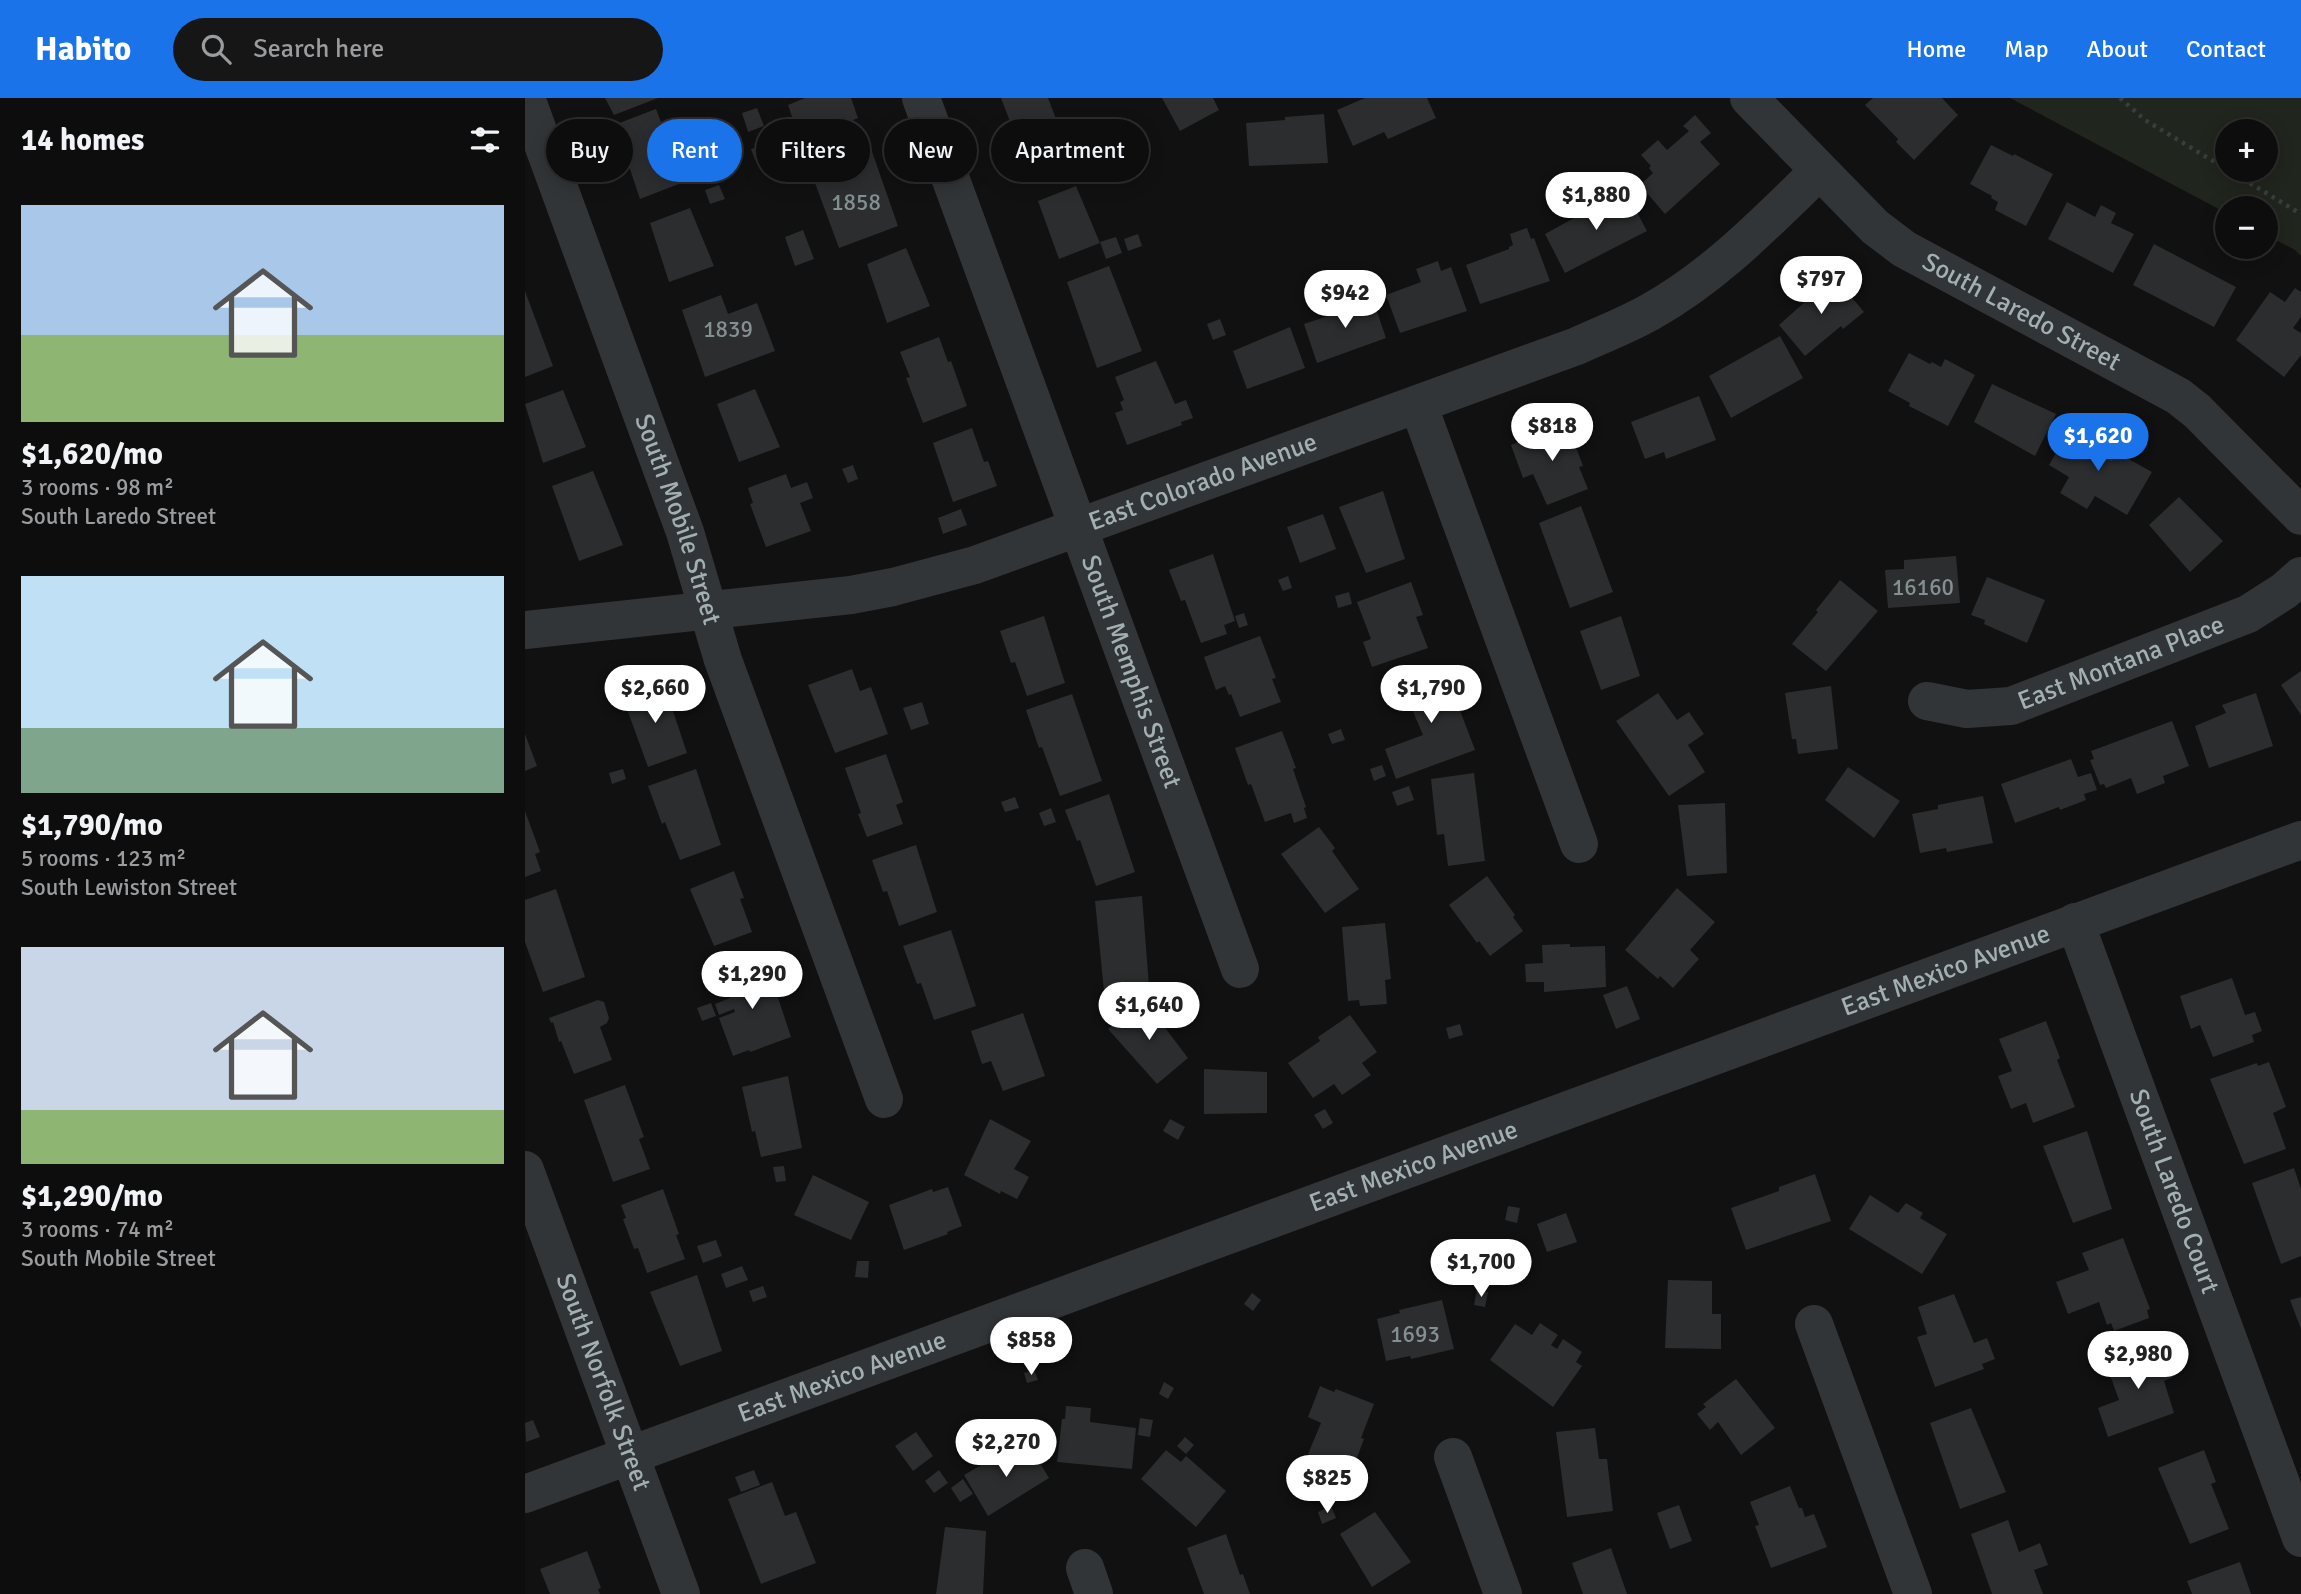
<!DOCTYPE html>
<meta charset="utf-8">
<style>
body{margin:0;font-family:Signika,sans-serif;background:#161617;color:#f1f3f6;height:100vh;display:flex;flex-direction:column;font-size:26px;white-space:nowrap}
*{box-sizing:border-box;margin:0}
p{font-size:23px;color:#9a9c9e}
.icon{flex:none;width:38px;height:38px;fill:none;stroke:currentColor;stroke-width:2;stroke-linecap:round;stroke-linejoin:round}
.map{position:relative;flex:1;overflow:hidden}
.details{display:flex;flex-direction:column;background:#0d0d0e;width:525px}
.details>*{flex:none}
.top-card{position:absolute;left:21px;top:21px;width:665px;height:63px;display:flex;gap:14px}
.controls{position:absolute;left:1690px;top:21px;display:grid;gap:14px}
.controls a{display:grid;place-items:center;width:63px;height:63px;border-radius:50%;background:#0d0d0e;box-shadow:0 4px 18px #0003,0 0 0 2px #2d2d2e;font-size:35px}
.price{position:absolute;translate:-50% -60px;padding:0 16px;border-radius:24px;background:#fff;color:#222;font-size:23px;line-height:46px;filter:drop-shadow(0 2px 4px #0008)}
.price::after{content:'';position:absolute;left:50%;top:42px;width:21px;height:16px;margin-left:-10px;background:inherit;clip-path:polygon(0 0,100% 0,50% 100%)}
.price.on{background:#1a73e8;color:#fff}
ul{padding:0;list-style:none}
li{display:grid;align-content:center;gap:14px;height:371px;padding:0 21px}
li span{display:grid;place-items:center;height:217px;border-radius:0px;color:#555}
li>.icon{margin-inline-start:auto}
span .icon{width:126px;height:126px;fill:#fffc;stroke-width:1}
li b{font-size:30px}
h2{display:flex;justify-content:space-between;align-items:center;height:84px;padding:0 21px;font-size:30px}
.pill{padding:0 24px;border-radius:32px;background:#0d0d0e;box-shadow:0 4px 18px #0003,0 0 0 2px #2d2d2e;font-size:24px;line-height:63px}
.pill.on{background:#1a73e8;color:#fff}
header{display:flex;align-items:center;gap:42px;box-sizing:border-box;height:98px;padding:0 35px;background:#1a73e8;color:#fff}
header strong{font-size:33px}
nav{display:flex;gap:38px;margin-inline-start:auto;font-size:24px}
.search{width:490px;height:63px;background:#161617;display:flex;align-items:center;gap:18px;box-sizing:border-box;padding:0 24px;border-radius:38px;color:#9a9c9e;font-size:26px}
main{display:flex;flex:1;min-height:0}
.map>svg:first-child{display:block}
.green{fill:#20251d;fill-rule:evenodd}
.building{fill:#2b2d2e}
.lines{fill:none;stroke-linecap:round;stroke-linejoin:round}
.path{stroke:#383d3e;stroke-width:4.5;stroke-dasharray:3.5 5;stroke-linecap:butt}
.minor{stroke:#323537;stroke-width:38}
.labels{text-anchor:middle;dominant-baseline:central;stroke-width:6;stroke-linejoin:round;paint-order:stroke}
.number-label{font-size:23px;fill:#848f92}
.street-label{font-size:26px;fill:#a2b0b3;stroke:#0c0c0d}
</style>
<header>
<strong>Habito</strong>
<div class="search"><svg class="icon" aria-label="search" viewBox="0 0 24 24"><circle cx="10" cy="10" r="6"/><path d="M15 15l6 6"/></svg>Search here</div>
<nav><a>Home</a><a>Map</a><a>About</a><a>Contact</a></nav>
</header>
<main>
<section class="details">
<h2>14 homes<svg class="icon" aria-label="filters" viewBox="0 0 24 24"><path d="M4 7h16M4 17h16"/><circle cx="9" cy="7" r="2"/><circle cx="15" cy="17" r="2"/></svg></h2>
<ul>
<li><span style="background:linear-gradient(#a9c7e8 60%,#8fb573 0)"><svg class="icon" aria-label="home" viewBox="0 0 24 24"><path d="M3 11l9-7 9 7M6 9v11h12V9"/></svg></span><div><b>$1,620/mo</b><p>3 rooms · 98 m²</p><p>South Laredo Street</p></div></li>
<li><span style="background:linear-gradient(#bfe0f5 70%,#7fa58c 0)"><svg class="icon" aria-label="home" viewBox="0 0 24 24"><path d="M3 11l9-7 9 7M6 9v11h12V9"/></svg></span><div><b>$1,790/mo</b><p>5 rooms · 123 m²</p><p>South Lewiston Street</p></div></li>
<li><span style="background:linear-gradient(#c9d6e8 75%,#8fb573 0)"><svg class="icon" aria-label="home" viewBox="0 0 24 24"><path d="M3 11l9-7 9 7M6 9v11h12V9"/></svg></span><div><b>$1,290/mo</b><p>3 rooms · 74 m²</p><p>South Mobile Street</p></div></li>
</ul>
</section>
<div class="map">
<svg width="1776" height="1496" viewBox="0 0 1776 1496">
<rect width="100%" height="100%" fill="#111112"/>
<path class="green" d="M1485 0H1776V158L1770 152 1741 137V110H1703V116ZM1703 33H1741V72H1703Z"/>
<path class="building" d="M80 0H133L89 17Z
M280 0H326L333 20 328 22 333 37 283 57 277 41 275 42 263 7Z
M476 0H523L535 31 529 33 537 51 540 50 542 58 539 59 540 63 505 76Z
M637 0H688L694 12 655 33Z
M840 0H902L911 20 863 41 859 34 828 48 812 12Z
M1348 0H1417L1433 17 1389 62 1371 44 1373 41 1340 7Z
M232 10 239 28 223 34 217 15Z
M131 11 159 84 115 101 100 56 97 57 93 47 97 46 89 27Z
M799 16 803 65 724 68 721 25 760 22V19Z
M1170 17 1186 35 1175 44 1195 66 1140 116 1115 87 1128 75 1124 70 1126 68 1116 57 1133 42 1142 52 1164 33 1158 28Z
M343 42 373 128 314 150 283 66Z
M238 47 241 57 230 62 226 51Z
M1466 47 1488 58 1489 56 1528 76 1501 128 1470 112 1473 104 1466 100 1467 98 1445 86Z
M194 87 200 101 185 106 180 92Z
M551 88 575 145 534 161 513 103Z
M1100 92 1122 133 1040 175 1020 136Z
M1542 104 1570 119 1576 107 1591 115 1586 125 1609 136 1588 175 1523 141Z
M165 110 189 168 144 184 125 125Z
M1002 130 1006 141 1009 140 1025 183 955 206 941 167 984 151V149L988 147 985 136Z
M278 132 289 161 270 168 260 139Z
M613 136 617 148 603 153 599 141Z
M591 139 597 155 581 161 575 144Z
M1629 146 1711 189 1689 229 1608 187Z
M381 150 405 208 362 225 342 166Z
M913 163 916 173 926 169 942 213 875 235 861 197 896 184 891 171Z
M584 168 617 253 572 270 542 184Z
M1309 178 1339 214 1318 231 1316 228 1280 258 1254 227Z
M1770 190 1776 194V219L1768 230 1776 235V257L1759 279 1711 242 1745 194 1760 204Z
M0 193 28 268 0 279Z
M196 197 203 216 232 205 250 253 180 279 157 212Z
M847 199 861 240 792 265 779 226 803 218 802 215Z
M695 221 701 237 688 242 682 226Z
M765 229 780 270 722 291 708 253Z
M1255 238 1278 280 1206 320 1184 278Z
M414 239 423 264 426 263 442 308 398 325 381 280 385 279 375 254Z
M1384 255 1405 266 1407 264 1416 269 1420 261 1450 277 1423 328 1384 308 1385 305 1363 293Z
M631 263 650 306 661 302 668 320 656 324 657 327 602 347 590 315 598 312 595 304 599 302 590 279Z
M1467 286 1531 316 1510 358 1449 324Z
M230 291 255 349 214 364 192 306Z
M38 292 61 349 18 365 0 306Z
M1174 298 1191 342 1141 361 1139 354 1120 361 1106 324Z
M1042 325 1058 368 1054 369 1063 391 1022 407 1008 376 998 380 986 347Z
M1546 329 1627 374 1602 417 1570 398 1562 411 1535 395 1544 379 1524 367Z
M447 330 459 364 463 363 472 388 428 404 408 345Z
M328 367 333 381 323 385 317 371Z
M68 373 98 447 54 463 27 388Z
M261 376 266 390 282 384 288 400 275 405 286 433 241 449 225 406 228 405 223 390Z
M858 393 880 461 841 475 814 409Z
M1654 399 1698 443 1665 474 1624 427Z
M1056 408 1088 494 1045 510 1014 425Z
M436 411 442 427 418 436 413 420Z
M798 416 811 451 775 465 762 429Z
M688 456 710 523 699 527 702 536 676 545 660 502 656 503 644 472Z
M1431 458 1435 505 1363 510 1360 472 1379 471V462Z
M763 478 767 490 758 493 753 482Z
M1462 479 1520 502 1502 545 1459 526 1460 522 1446 517Z
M1315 482 1353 513 1301 573 1267 546 1293 514 1291 512Z
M886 484 898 517 891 519 903 550 847 569 838 544 846 541 832 504Z
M824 494 827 506 813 510 810 498Z
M719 515 723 527 714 530 710 518Z
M519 518 540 585 502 598 490 564 486 565 475 533Z
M1096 518 1115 578 1076 592 1055 533Z
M735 538 751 580 747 581 756 604 715 619 706 596 704 597 700 588 691 592 679 559Z
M918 567 950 652 871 681 860 651 898 637 875 583Z
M327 571 335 593 346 589 363 636 310 655 283 587Z
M1776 573V617L1756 587Z
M139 586 162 655 123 669 98 600Z
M1306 588 1313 651 1273 656 1271 641H1267L1260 595Z
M1133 595 1152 622 1164 614 1179 636 1163 647 1180 674 1144 698 1091 623Z
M1731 595 1748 648 1684 670 1670 628 1701 615 1697 607Z
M547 596 577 683 535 698 517 649 514 650 501 612Z
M397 604 404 626 386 632 378 610Z
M1647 623 1664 668 1638 678 1640 685 1612 696 1606 680 1581 690 1579 686 1575 687 1565 662 1569 661 1566 653Z
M816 631 820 642 807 646 803 636Z
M757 633 771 670 768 671 781 709 779 710 782 720 769 725 766 715 740 724 726 686 723 687 710 650Z
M0 636 12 668 0 673Z
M361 656 378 704 371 707 378 726 342 739 333 716 336 715 320 670Z
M1546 661 1553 679 1566 675 1572 692 1559 696 1561 702 1535 712 1534 709 1490 725 1476 686Z
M857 667 861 678 849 683 845 671Z
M1323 669 1375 703 1349 740 1300 702Z
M98 671 101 681 87 686 84 675Z
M171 671 196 747 155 762 140 724 137 726 123 688Z
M949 675 960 763 923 768 919 736 912 737 906 681Z
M884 688 889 702 872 708 867 694Z
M584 696 610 774 571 788 555 742 552 743 540 712Z
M1458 698 1468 745 1422 754 1421 750 1395 755 1387 716 1413 711V707Z
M490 699 494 710 480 714 476 704Z
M1200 705 1202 775 1162 778 1153 707Z
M526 710 531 724 519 728 514 715Z
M0 713 15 754 10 756 16 773 0 779Z
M794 729 810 750 807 753 834 791 800 815 756 756Z
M391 747 412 814 374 828 362 793 358 794 347 762Z
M209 773 219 800 215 801 227 834 189 848 165 791Z
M962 778 990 817 988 819 998 833 965 858 954 843 952 845 924 807Z
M1152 790 1190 824 1165 852 1174 861 1148 890 1135 878 1133 881 1100 852Z
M31 791 60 879 18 894 0 844V802Z
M617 798 624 888 579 893 570 803Z
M860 825 866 881 860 882 862 906 835 908 834 902 823 903 817 829Z
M426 832 451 908 409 922 396 885 392 886 378 848Z
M1045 846V849L1080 848 1081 889 1019 894V884H1001L1000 866 1018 865 1017 847Z
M194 859 197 867 183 873 180 864Z
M241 863 266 939 225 954 224 952 208 958 194 920 210 914 209 911 194 917 190 906 205 900 197 880Z
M1707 880 1720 917 1730 914 1737 933 1727 937 1729 944 1688 959 1675 927 1666 931 1655 898Z
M1102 888 1115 921 1091 931 1078 897Z
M73 902 79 904 84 920 82 925 75 929 87 962 49 976 36 943 34 944 28 924 26 925 24 920Z
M619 902 663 960 632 986 583 931Z
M186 905 191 918 177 923 172 910Z
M498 915 520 978 478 993 466 963 457 966 446 933Z
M825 917 852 954 837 965 846 977 817 997 809 986 788 1000 763 965 795 943 793 939Z
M1521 923 1535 960 1532 962 1550 1009 1508 1025 1501 1005 1486 1011 1473 978 1487 973 1474 941Z
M935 926 938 937 924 941 921 930Z
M1744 964 1761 1009 1748 1015 1761 1051 1719 1066 1685 981 1732 965 1733 968Z
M679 971 742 974V1015L679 1016Z
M263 978 277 1050 236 1059 230 1033 227 1034 217 989Z
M100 987 119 1039 114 1041 125 1071 88 1084 59 1002Z
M800 1011 808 1025 798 1031 789 1017Z
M465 1021 506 1043 489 1071 504 1079 492 1101 476 1093 475 1096 439 1077Z
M645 1021 660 1029 653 1042 638 1033Z
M1562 1033 1587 1111 1548 1125 1518 1048Z
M259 1068 261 1083 251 1084 248 1069Z
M1769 1070 1776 1091V1158L1756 1166 1727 1085Z
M1290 1076 1306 1123 1221 1152 1206 1110 1254 1093V1089Z
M288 1077 344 1104 326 1142 269 1117Z
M423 1089 437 1128 422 1134 423 1136 379 1152 364 1107 407 1091 408 1094Z
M138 1091 154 1136 151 1137 160 1161 122 1175 113 1150 109 1151 98 1121 101 1120 96 1107Z
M1345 1097 1373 1115 1381 1105 1398 1115 1395 1120 1422 1136 1397 1176 1324 1131Z
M983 1108 995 1110 992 1125 980 1122Z
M1041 1115 1052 1144 1022 1154 1012 1126Z
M1598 1140 1625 1211 1622 1212 1624 1220 1589 1233 1586 1225 1582 1227 1574 1204 1543 1216 1531 1184 1564 1172 1557 1155Z
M959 1141 971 1142 970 1154H958Z
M191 1142 197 1158 178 1165 172 1148Z
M332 1163H344L343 1180 330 1179Z
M217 1168 223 1182 201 1190 196 1176Z
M971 1169 984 1172 980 1188 968 1185Z
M172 1177 197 1253 155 1268 125 1194Z
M1143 1182 1187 1183V1216H1196V1251L1140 1250Z
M238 1188 242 1199 228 1204 224 1193Z
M952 1192 963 1194 960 1209 949 1207Z
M727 1195 736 1202 728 1213 719 1206Z
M1429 1196 1449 1245 1462 1240 1470 1261 1457 1266 1459 1271 1410 1289 1392 1239 1402 1236 1393 1209Z
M1776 1199V1231L1765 1202Z
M917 1202 929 1251 886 1261 885 1258 861 1263 852 1221 875 1215 874 1212Z
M1015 1225 1033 1237 1026 1247 1032 1251 1038 1241 1057 1254 1051 1264 1057 1268 1028 1309 965 1262 990 1226 1007 1237Z
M1636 1247 1648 1279 1639 1283 1649 1315 1583 1339 1573 1310 1594 1302 1581 1266Z
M509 1272 513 1282 502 1285 499 1275Z
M1211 1281 1250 1330 1216 1357 1193 1324 1185 1332 1172 1316 1181 1309 1178 1306Z
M639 1284 649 1290 643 1301 634 1296Z
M795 1288 809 1294 811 1291 849 1306 836 1340 839 1341 827 1373 783 1356 796 1325 783 1319Z
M541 1308 566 1310 565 1324 611 1330 607 1371 532 1364 537 1321H540Z
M1446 1310 1481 1394 1435 1411 1405 1325Z
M615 1320 628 1322 625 1339 613 1337Z
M8 1322 15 1339 1 1344 0 1325Z
M1070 1330 1074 1361H1082L1088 1413 1042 1419 1031 1334Z
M391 1334 408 1358 388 1373 370 1348Z
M660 1339 669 1347 661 1356 652 1348Z
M504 1347 524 1380 463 1418 439 1377 484 1351 487 1357Z
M641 1352 656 1364 661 1358 701 1393 671 1429 616 1381Z
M1679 1352 1691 1384 1686 1386 1704 1431 1665 1446 1633 1370Z
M229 1372 235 1387 216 1394 210 1379Z
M414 1372 423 1385 409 1395 400 1383Z
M438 1381 448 1396 435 1404 426 1390Z
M247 1384 260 1418 271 1414 291 1465 236 1486 203 1401Z
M1265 1388 1274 1410H1277L1280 1419 1289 1416 1302 1449 1246 1470 1230 1428 1234 1427 1225 1404Z
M1154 1407 1167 1443 1145 1451 1132 1415Z
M806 1408 811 1420 797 1426 793 1414Z
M850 1414 886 1464 847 1489 815 1436Z
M1483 1422 1494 1454 1515 1445 1523 1467 1509 1472 1518 1496H1467L1446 1436Z
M420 1429 461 1433 458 1496H411Z
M701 1436 715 1477 718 1476 725 1496H679L662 1450Z
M1086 1450 1102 1496H1058L1047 1465Z
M62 1453 76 1490 73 1491 75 1496H25L15 1471Z
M1715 1464 1726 1496H1667L1662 1483Z"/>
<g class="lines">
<path class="path" d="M1595 0 1620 22 1703 72
M1703 72 1776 116"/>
<g class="minor">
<path id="s1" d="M1 0 160 434 198 562 359 1001"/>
<path id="s2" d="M396 0 715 871"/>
<path id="s3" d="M1224 0 1350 129 1379 151 1653 298 1672 313 1776 418"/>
<path d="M893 306 1054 746"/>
<path id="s4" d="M0 532 326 497 368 489 450 467 1052 248C1076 237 1102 227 1125 214 1190 178 1241 124 1294 73"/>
<path id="s5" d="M1402 603 1442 611 1486 608 1723 516 1759 493 1776 478"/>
<path id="s6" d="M1550 824 1776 1440"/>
<path id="s7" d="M0 1072 156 1496"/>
<path d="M1289 1226 1388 1496"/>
<path d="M928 1359 978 1496"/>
<path id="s8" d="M0 1396 1776 742"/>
<path d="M560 1470 569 1496"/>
</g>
</g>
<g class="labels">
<g class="number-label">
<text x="331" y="104">1858</text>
<text x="203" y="231">1839</text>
<text x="1398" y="489">16160</text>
<text x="890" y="1236">1693</text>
</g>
<g class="street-label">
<text stroke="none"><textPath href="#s3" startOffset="350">South Laredo Street</textPath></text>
<text stroke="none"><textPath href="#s4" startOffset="698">East Colorado Avenue</textPath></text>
<text stroke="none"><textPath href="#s1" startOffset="448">South Mobile Street</textPath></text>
<text stroke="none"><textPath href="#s5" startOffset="203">East Montana Place</textPath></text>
<text stroke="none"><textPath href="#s2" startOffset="611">South Memphis Street</textPath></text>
<text stroke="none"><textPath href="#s8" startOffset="1514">East Mexico Avenue</textPath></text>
<text stroke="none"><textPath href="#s8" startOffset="947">East Mexico Avenue</textPath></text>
<text stroke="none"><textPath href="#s6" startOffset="287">South Laredo Court</textPath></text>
<text stroke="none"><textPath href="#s8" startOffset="338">East Mexico Avenue</textPath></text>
<text stroke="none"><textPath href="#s7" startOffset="226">South Norfolk Street</textPath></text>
</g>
</g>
</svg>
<div class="controls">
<a>+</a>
<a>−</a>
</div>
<b class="price" style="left:1071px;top:134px">$1,880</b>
<b class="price" style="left:1296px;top:218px">$797</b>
<b class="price" style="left:820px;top:232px">$942</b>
<b class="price" style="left:1027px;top:365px">$818</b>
<b class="price on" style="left:1573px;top:375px">$1,620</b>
<b class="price" style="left:130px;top:627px">$2,660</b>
<b class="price" style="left:906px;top:627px">$1,790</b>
<b class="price" style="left:227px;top:913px">$1,290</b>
<b class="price" style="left:624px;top:944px">$1,640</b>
<b class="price" style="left:956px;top:1201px">$1,700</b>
<b class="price" style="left:506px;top:1279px">$858</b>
<b class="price" style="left:1613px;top:1293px">$2,980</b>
<b class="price" style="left:481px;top:1381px">$2,270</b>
<b class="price" style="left:802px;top:1417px">$825</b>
<div class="top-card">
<a class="pill">Buy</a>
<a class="pill on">Rent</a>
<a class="pill">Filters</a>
<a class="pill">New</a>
<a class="pill">Apartment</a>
</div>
</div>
</main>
